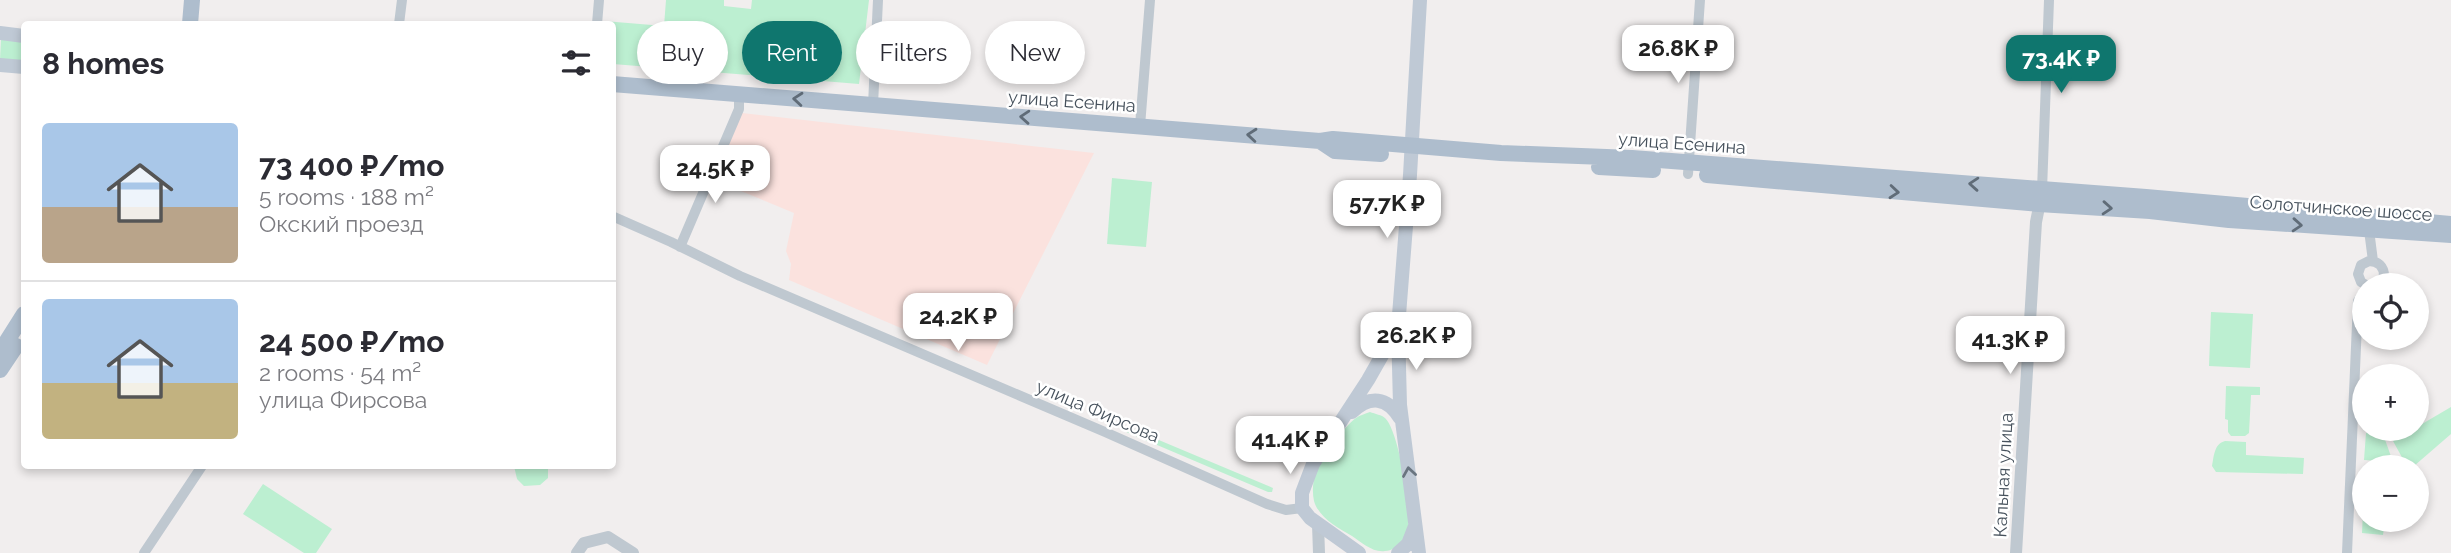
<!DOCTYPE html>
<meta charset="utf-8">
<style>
body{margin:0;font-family:Raleway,sans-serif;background:#f7f7f7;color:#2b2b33;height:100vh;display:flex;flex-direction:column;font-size:26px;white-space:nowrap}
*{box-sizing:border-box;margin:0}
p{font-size:23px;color:#7c7c81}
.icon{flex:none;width:38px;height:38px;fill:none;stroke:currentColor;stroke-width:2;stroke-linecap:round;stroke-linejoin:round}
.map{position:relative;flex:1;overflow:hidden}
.panel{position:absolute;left:21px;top:21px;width:595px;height:448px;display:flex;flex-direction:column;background:#fff;border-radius:7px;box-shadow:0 4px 10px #0003}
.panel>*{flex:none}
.banner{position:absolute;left:637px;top:21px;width:665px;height:63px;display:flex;gap:14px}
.buttons{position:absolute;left:2352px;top:273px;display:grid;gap:14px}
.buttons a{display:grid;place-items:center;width:77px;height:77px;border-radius:50%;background:#fff;box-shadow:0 4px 10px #0003;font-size:35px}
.price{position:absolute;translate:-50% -60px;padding:0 16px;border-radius:14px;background:#fff;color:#222;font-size:23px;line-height:46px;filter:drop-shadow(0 2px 4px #0008)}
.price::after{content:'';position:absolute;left:50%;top:42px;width:21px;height:16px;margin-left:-10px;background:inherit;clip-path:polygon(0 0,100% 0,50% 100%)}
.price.selected{background:#0f766e;color:#fff}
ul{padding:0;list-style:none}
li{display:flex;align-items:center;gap:21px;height:175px;padding:0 21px}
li+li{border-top:2px solid #e1e1e2}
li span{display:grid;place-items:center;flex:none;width:196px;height:140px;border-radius:7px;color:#555}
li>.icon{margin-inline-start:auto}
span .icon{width:84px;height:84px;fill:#fffc;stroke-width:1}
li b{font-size:30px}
h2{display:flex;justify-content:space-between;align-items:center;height:84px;padding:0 21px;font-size:30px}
.tag{padding:0 24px;border-radius:32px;background:#fff;box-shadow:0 4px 10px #0003;font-size:24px;line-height:63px}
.tag.selected{background:#0f766e;color:#fff}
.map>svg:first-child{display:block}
.medical{fill:#fbe2de}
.green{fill:#bcefd1}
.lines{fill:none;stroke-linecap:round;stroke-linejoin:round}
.minor{stroke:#bfc8d0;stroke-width:10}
.tertiary{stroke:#bfc8d0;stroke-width:12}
.secondary{stroke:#bfc9d5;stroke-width:14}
.primary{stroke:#aebdcd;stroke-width:16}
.oneway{stroke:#606c78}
.oneway2{stroke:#6a7580}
.labels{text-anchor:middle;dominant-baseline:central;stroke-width:5;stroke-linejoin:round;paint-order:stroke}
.street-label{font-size:18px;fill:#46515c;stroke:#fff}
</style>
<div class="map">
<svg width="2451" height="553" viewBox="0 0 2451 553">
<rect width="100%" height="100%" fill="#f1eeee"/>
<path class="medical" d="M742 113 1094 153 987 365 789 280 791 264 786 251 794 213 712 179Z"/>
<path class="green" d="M666 0H724V6L751 9 752 0H869L859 84 613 64 612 24H604V21L664 26Z
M1 38 24 40V62L0 60Z
M1112 178 1152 182 1146 247 1107 244Z
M2211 312 2253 314 2250 368 2209 366Z
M2226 386 2260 387V395H2251L2249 433 2245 436H2231L2228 432V420L2225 419Z
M2451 407V434L2414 466 2404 467 2401 463 2404 461 2393 441Z
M1370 412C1375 414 1382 415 1385 418 1398 429 1412 510 1408 526 1406 538 1399 550 1385 551 1373 553 1361 542 1352 536 1338 528 1319 518 1314 501 1312 492 1313 482 1315 474 1320 461 1344 426 1356 418 1360 415 1365 414 1370 412Z
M1123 425 1273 488 1272 492H1268L1124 431 1121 428Z
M2366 433 2383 434 2393 462 2364 460Z
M2225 441 2246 442V455L2304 458 2303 474 2216 472 2212 466C2214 456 2214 444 2225 441Z
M514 466H548V478L540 485 524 486 517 479Z
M263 484 332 529 316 553H304L243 514Z
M2363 511 2364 520H2385L2383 535 2362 533Z"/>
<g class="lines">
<path class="minor" d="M399 24 402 0
M597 24 599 0
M873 105 878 0
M1140 126 1150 0
M1688 174 1700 0
M2042 190 2049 0
M612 216 671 242 740 276 1105 432 1267 504 1286 510 1302 508
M2369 230 2373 261
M680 247 739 109V94
M2366 285 2361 282 2358 274 2361 265 2369 261C2378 261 2384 266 2384 276L2377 285
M144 553 202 466
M2347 553 2358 301 2364 292"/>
<path class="tertiary" d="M1318 524 1319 553
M577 553 584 543 608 537 633 553
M2016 553 2036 222 2041 197"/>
<path class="secondary" d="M0 33 24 36
M0 65 24 67
M1352 412C1370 395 1387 397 1400 418
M1359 553 1310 518 1302 508V493L1313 464 1368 380 1397 329
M1398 553 1408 544 1415 526
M1419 553 1400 405 1398 328 1410 175 1420 0"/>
<path class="primary" d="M190 24 192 0
M612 84 1320 141 1333 139 1501 153 1632 158 2146 197 2451 224
M1320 141 1335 151 1381 154
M1599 167 1653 170
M1707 175 2039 204 2150 211 2229 220 2451 235
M0 352 24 314
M0 370 16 346"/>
</g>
<defs><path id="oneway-chevron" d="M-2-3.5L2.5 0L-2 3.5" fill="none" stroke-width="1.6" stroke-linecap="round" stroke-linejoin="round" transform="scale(1.75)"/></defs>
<g class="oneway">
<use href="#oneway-chevron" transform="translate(798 99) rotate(-175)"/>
<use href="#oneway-chevron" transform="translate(1025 117) rotate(-176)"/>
<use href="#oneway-chevron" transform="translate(1252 135) rotate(-175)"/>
<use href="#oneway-chevron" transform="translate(1974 184) rotate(-176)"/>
<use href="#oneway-chevron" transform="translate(1894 192) rotate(5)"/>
<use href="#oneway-chevron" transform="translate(2107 208) rotate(4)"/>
<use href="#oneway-chevron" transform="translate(2297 225) rotate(4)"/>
</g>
<use class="oneway2" href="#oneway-chevron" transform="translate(1409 472) rotate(-99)"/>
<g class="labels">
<g class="street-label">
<text transform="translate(1072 101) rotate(4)">улица Есенина</text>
<text transform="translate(1682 143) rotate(4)">улица Есенина</text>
<text transform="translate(2341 208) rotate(4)">Солотчинское шоссе</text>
<text transform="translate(1098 411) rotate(23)">улица Фирсова</text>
<text transform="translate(2003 475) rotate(-87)">Кальная улица</text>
</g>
</g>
</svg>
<div class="buttons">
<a><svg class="icon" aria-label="locate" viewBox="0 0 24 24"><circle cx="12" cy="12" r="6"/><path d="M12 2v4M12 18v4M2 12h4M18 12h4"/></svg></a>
<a>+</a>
<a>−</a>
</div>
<b class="price" style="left:1678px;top:85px">26.8K ₽</b>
<b class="price selected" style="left:2061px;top:95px">73.4K ₽</b>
<b class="price" style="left:715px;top:205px">24.5K ₽</b>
<b class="price" style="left:1387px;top:240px">57.7K ₽</b>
<b class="price" style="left:958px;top:353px">24.2K ₽</b>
<b class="price" style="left:1416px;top:372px">26.2K ₽</b>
<b class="price" style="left:2010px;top:376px">41.3K ₽</b>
<b class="price" style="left:1290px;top:476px">41.4K ₽</b>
<div class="banner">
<a class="tag">Buy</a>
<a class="tag selected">Rent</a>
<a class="tag">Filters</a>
<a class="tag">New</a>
</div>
<section class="panel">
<h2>8 homes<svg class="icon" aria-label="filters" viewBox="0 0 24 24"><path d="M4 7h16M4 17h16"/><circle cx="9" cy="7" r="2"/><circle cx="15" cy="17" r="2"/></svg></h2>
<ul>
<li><span style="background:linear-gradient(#a9c7e8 60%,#b9a48a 0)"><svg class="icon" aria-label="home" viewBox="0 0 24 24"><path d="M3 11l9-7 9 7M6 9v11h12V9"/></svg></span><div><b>73 400 ₽/mo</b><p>5 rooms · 188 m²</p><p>Окский проезд</p></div></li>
<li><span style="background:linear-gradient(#a9c7e8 60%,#c2b280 0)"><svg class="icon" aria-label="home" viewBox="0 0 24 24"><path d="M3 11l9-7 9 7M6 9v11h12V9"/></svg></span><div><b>24 500 ₽/mo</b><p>2 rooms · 54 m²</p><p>улица Фирсова</p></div></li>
</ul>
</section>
</div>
